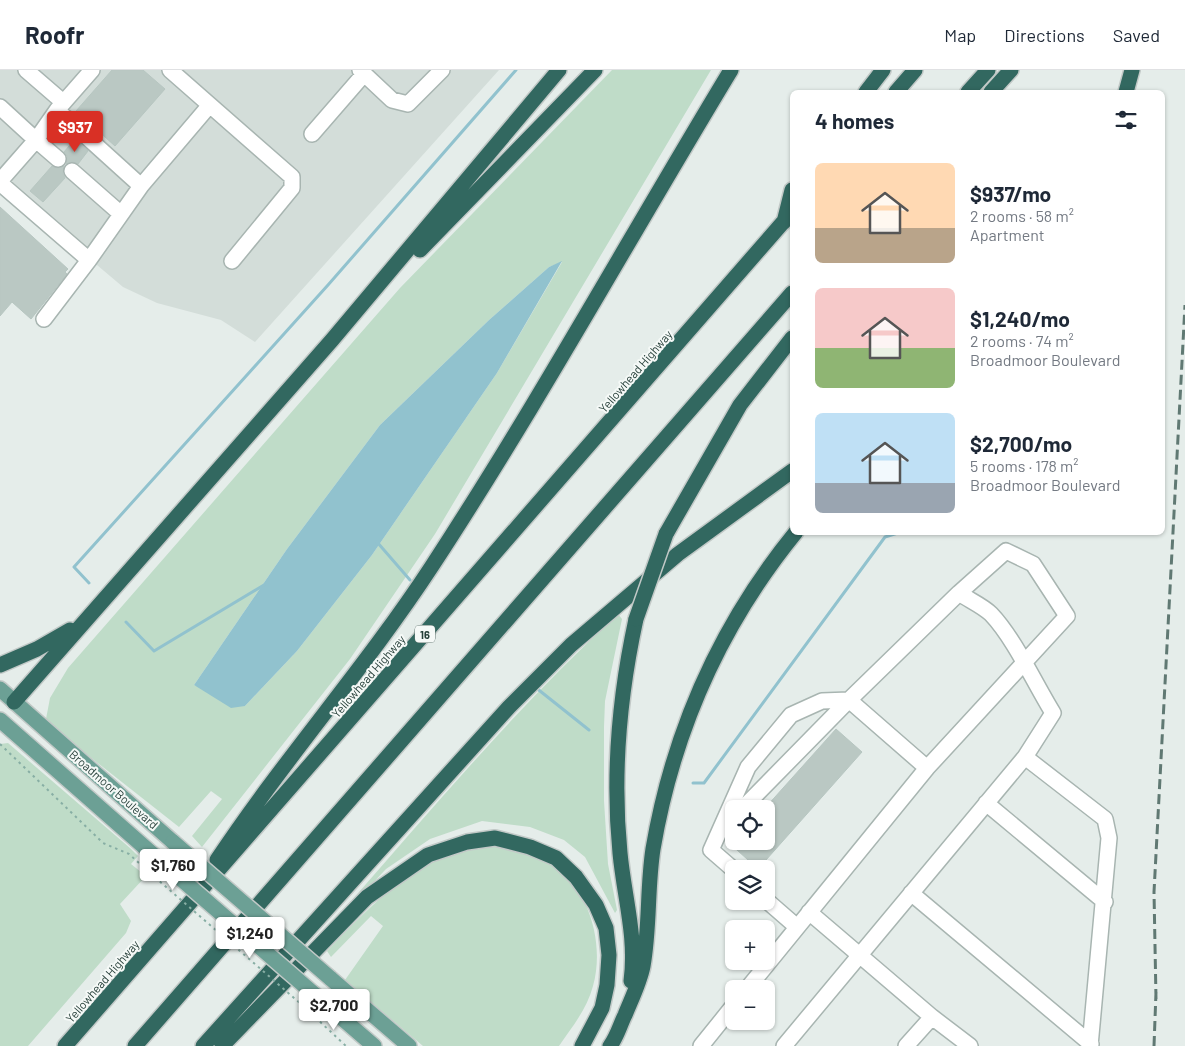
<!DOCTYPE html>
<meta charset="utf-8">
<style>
body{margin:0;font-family:Barlow,sans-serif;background:#f2f2f3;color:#1f2937;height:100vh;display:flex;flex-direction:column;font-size:19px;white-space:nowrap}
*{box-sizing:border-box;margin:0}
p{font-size:16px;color:#747a83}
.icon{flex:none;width:28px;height:28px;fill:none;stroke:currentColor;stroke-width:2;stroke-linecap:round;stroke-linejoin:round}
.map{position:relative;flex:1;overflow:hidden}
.panel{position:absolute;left:790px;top:20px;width:375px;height:445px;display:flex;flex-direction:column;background:#fff;border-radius:8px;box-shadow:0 1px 4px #0004}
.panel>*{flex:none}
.controls{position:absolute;left:725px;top:730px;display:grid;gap:10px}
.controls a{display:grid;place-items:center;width:50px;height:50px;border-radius:8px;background:#fff;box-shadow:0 1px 4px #0004;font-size:25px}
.price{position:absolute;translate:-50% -42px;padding:0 11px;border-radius:5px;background:#fff;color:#222;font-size:16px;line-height:32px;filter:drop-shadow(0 1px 2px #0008)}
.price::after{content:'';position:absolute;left:50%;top:30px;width:15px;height:11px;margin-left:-8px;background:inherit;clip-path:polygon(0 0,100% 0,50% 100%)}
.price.on{background:#d93025;color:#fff}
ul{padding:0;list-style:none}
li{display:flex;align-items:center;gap:15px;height:125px;padding:0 25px}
li span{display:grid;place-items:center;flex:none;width:140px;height:100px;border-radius:8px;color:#555}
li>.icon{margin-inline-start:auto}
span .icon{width:60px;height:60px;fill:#fffc;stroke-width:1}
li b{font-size:21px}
h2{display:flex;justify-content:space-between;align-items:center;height:60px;padding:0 25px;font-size:21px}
header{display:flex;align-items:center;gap:30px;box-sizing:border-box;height:70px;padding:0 25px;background:#fff;border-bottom:1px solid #e0e1e3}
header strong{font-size:24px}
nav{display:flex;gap:28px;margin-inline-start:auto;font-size:18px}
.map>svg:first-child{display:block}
.built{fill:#d3ddd9}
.green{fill:#bfdcc8;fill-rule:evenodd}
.water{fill:#91c2ce}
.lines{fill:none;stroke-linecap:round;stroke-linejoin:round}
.stream{stroke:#91c2ce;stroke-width:3}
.building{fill:#bac8c3;stroke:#b7c6c1}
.minor-casing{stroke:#a8b5b1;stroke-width:18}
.major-casing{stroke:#c2c9c7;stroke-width:18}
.highway-casing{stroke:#c2c9c7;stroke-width:18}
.path{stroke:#87aea4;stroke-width:2;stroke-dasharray:2.5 4;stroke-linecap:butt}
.minor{stroke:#fff;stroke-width:15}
.major{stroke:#6ca095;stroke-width:15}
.highway{stroke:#326860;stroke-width:15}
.rail{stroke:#607973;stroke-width:3;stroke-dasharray:10 5;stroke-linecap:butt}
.major-bridge-casing{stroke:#c2c9c7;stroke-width:18;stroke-linecap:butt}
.highway-bridge-casing{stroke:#c2c9c7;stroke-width:18;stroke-linecap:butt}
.path-bridge{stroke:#87aea4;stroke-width:2;stroke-dasharray:2.5 4;stroke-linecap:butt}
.major-bridge{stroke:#6ca095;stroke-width:15}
.highway-bridge{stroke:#326860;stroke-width:15}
.labels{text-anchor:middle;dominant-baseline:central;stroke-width:4;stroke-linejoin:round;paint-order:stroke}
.shield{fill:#f5f9f7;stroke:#637671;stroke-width:1}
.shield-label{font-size:11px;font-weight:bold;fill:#253e38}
.street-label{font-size:12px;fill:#253e38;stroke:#f5f9f7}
</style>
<header>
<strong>Roofr</strong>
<nav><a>Map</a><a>Directions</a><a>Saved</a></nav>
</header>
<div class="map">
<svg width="1185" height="976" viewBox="0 0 1185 976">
<rect width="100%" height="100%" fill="#e5edea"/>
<path class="built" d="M0 0H499L255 272 221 250 157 233 123 217 0 113Z"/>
<path class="green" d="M612 0H711L435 464 350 589 202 777 192 766 222 729 211 721 179 757 52 657 46 649 50 628 68 598 400 218ZM562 192 497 303 372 485 297 581 245 636 194 615 287 479 380 355 489 250 549 197Z
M618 544 622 549 605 631 604 657V731L608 794 617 840 615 843 585 787 564 770 530 757 482 751 430 769 386 799 356 831 352 830C438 732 522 632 618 544Z
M8 673 130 778 138 786 131 794 146 806 120 834 131 851 126 863 28 976H0V674Z
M490 775C510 777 536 782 552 793 589 819 605 873 593 916 587 939 572 957 559 976H423L345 910 383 856 371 846 331 887 327 881C360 847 412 791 460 779 470 777 480 776 490 775Z"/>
<path class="water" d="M562 191 497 303 372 485 297 581 245 636 231 638 194 615 287 479 380 355 489 250 549 197Z"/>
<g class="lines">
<path class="stream" d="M377 472 410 510
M89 513 74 497 328 215 516 0
M126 552 154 581 264 515
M535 617 589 660
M693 713H704L885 467 901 462"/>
</g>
<path class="building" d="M112 0H143L165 19 115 76 76 41Z
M75 69 88 81 78 94 73 92 66 94 67 86 64 82Z
M52 96 57 98 64 96 63 104 65 108 43 132 30 121Z
M0 137 68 199 65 202 67 204 31 249 12 232 0 246Z
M836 659 862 682 758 799 727 771H766V737Z"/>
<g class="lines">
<defs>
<path id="minor" d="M26 0 63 32
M170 0 292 107V118L232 191
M360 0 392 30 408 34 442 0
M0 37 36 70 0 111
M57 40 141 116 209 36
M312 64 364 4
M58 89 36 70 57 40 92 0
M72 101 121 144
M0 113 89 190
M44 249 89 190 141 116
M959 523 1006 481 1033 494 1067 546 927 698 849 630 959 523C969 530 983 536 991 544 1014 568 1035 614 1053 643L1025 687 1105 749 1109 768 1090 976
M986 733 1105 832
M742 739 849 630
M734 800 711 780 748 697 791 645 822 631 849 630
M911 823 1091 974
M766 830 797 857
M809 842 932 947
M747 919 927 698
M701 976 734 935
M784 976 1025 687
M906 976 932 947 970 976"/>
<path id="major" d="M0 619 173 772
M0 650 158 789
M330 908 409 976
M314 924 374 976"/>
<path id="highway" d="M866 22 883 0
M896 22 915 0
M968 22 988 0
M991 22 1011 0
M1126 22 1132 0
M784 152 792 120
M420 180 595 0
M666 464 740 335 792 268
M0 595 37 579 70 560
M14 632 332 270 559 0
M217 790C284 689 366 597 432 496 538 334 631 165 731 0
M631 911C637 868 624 826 620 783 612 702 619 627 636 549
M65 976 792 142
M135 976 792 223
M203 976 509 637 571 575 678 484 792 401
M222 976 367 827 428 785 467 772 495 768 530 777 556 788 576 807 596 835 606 858 609 885 607 915 602 938 582 976
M610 976C617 967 620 955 625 945 631 930 640 912 643 896 650 857 647 818 653 779 673 662 721 554 796 462"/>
</defs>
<use href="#minor" class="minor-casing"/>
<use href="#major" class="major-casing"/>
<use href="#highway" class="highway-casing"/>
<path class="path" d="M0 674 103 773 129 784 150 803
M301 934 346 976"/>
<use href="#minor" class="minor"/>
<use href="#major" class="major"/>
<use href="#highway" class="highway"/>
<path class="rail" d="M1156 929 1154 822 1185 235
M1154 976 1156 922"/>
<defs>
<path id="major-bridge" d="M173 772 330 908
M158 789 314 924"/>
<path id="highway-bridge" d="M636 549 666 464"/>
</defs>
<use href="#major-bridge" class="major-bridge-casing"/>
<use href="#highway-bridge" class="highway-bridge-casing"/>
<path class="path-bridge" d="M150 803 301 934"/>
<use href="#major-bridge" class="major-bridge"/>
<use href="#highway-bridge" class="highway-bridge"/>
</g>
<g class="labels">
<rect class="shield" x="415" y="555.5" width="20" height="17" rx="4"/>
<g class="shield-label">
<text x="425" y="564">16</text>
</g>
<g class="street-label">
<text transform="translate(635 301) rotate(-49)">Yellowhead Highway</text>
<text transform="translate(368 606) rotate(-49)">Yellowhead Highway</text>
<text transform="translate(114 719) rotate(41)">Broadmoor Boulevard</text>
<text transform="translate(102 911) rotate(-49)">Yellowhead Highway</text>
</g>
</g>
</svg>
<div class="controls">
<a><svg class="icon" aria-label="locate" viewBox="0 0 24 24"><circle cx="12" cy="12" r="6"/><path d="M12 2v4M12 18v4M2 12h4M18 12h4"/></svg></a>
<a><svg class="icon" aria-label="layers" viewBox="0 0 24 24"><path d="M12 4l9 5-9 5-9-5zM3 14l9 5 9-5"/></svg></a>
<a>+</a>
<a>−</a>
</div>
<b class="price on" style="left:75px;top:83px">$937</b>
<b class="price" style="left:173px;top:821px">$1,760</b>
<b class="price" style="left:250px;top:889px">$1,240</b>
<b class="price" style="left:334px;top:961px">$2,700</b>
<section class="panel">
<h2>4 homes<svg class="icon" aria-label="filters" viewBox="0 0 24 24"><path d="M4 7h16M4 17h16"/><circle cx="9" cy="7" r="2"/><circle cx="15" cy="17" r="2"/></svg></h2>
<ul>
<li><span style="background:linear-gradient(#ffd9b3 65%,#b9a48a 0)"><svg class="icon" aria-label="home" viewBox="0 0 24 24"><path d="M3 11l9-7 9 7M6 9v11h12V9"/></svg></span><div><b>$937/mo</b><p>2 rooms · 58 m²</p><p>Apartment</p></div></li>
<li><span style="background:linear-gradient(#f6c9c9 60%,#8fb573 0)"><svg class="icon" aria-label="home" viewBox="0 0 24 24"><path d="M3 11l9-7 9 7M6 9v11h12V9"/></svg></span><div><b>$1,240/mo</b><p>2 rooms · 74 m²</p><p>Broadmoor Boulevard</p></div></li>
<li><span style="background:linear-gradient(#bfe0f5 70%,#9aa5b1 0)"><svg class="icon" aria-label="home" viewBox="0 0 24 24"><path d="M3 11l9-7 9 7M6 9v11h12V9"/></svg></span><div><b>$2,700/mo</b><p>5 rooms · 178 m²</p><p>Broadmoor Boulevard</p></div></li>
</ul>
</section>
</div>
